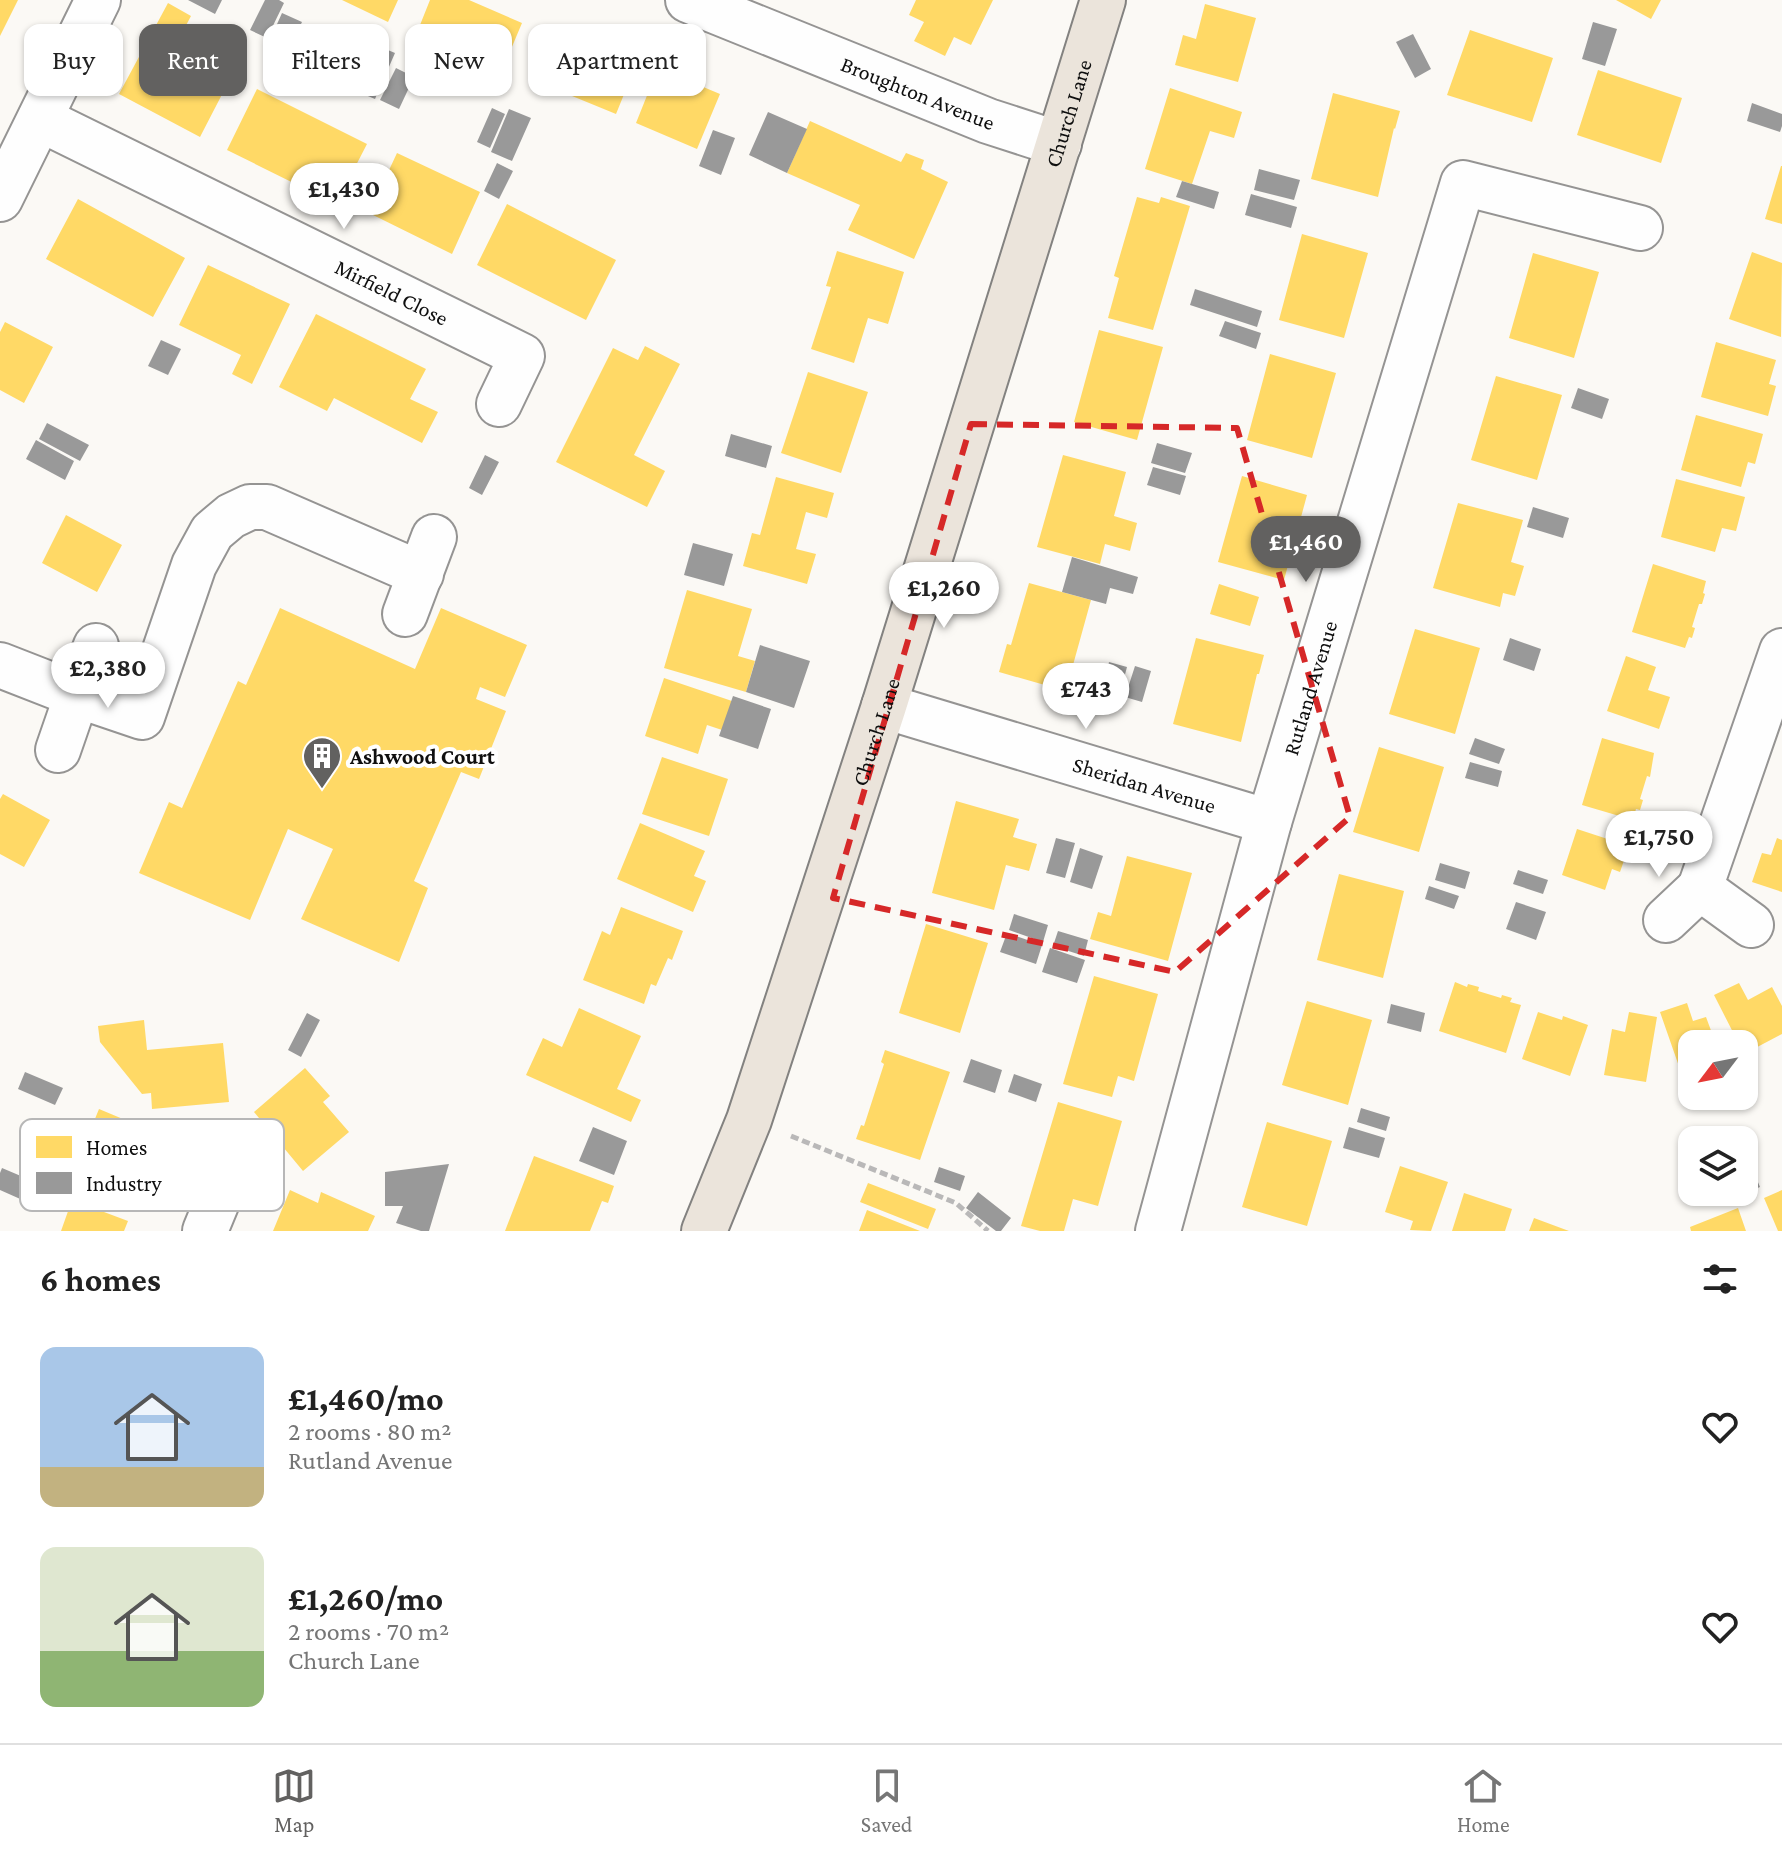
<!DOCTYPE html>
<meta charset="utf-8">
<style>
body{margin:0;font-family:"Crimson Pro",serif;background:#f2f2f2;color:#222;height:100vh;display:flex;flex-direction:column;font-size:30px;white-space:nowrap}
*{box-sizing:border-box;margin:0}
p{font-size:26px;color:#767676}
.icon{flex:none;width:44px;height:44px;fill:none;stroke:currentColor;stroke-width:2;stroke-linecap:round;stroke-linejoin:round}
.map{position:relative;height:1231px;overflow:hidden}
.drawer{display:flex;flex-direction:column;background:#fff;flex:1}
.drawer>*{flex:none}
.hud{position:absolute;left:24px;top:24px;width:800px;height:72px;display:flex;gap:16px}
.needle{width:52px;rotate:238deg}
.buttons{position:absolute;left:1678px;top:1030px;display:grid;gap:16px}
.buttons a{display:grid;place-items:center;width:80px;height:80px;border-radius:16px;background:#fff;box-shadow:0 2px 6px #0004;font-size:40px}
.price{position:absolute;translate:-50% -68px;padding:0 18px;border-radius:28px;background:#fff;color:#222;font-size:26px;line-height:52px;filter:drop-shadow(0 2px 4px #0008)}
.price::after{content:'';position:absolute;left:50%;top:48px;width:24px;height:18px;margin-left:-12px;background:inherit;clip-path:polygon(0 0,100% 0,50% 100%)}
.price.current{background:#626160;color:#fff}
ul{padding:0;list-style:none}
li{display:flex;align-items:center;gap:24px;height:200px;padding:0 40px}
li span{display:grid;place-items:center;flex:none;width:224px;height:160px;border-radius:16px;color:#555}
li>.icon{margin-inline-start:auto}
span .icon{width:96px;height:96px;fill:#fffc;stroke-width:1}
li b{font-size:34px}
h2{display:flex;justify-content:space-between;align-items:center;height:96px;padding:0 40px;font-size:34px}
.pill{padding:0 28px;border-radius:16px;background:#fff;box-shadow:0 2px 6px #0004;font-size:28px;line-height:72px}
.pill.current{background:#626160;color:#fff}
.tab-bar{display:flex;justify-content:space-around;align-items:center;height:112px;border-top:2px solid #e0e0e0;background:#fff;font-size:22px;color:#767676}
.tab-bar a{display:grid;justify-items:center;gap:4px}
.tab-bar .current{color:#626160}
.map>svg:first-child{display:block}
.homes{fill:#ffd966}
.industry{fill:#999}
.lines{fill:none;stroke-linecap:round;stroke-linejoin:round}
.minor-casing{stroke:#959493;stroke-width:48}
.major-casing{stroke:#838280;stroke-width:48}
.path{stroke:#b9b8b8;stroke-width:5;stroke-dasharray:8 4;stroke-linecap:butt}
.minor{stroke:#fefefe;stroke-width:44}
.major{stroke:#ebe4db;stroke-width:44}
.marked{fill:none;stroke:#d62828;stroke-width:6;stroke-dasharray:16 10;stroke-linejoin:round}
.labels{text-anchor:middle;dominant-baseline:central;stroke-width:8;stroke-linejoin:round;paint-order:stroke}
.street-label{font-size:22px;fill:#0f0f0f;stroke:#fff}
.poi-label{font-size:22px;font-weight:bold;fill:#0f0f0f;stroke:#fff;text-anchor:start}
.key{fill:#fff;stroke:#b7b7b7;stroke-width:2}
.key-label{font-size:22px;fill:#0f0f0f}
</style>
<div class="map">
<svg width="1782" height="1231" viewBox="0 0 1782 1231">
<rect width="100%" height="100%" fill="#fbf9f5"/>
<path class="homes" d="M0 0H18L0 36Z
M342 0H398L388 22Z
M430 0H469L522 23 495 87 453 70 458 59 417 42 422 32 418 30Z
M916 0H993L971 45 954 37 945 56 914 41 924 22 909 15Z
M1616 0H1661L1651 19Z
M168 3 191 16 174 48 231 77 200 137 119 94Z
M1205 4 1256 18 1238 82 1175 65 1183 35 1196 39Z
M556 27 638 60 616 114 533 80Z
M1470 30 1553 58 1532 122 1447 95Z
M658 68 720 94 697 149 636 123Z
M1598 70 1682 98 1661 163 1577 135Z
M1170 88 1242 112 1234 138 1210 131 1192 184 1145 169Z
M257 89 367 144 336 204 227 150Z
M1333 93 1400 111 1395 129 1394 128 1378 197 1311 179Z
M810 121 901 162 906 153 924 160 921 169 948 182 914 259 848 230 860 205 787 173Z
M397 153 480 192 452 254 369 213Z
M1781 166H1782V224L1765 219Z
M1137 197 1159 203 1161 197 1190 206 1153 330 1108 318 1119 278 1114 276Z
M78 199 185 258 153 317 46 259Z
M507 204 616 260 586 320 477 265Z
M1302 234 1368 253 1344 338 1279 320Z
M837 251 904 272 888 324 868 318 854 363 811 349 831 287 826 286Z
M1752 252 1782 263 1781 337 1729 319Z
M1533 253 1599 272 1574 358 1509 338Z
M208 265 290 304 252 384 232 374 241 355 179 325Z
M316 314 426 369 410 399 438 412 422 443 334 398 327 411 279 387Z
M5 322 53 347 24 403 0 390V332Z
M1099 330 1163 347 1137 440 1074 422Z
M1716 342 1776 360 1769 384 1776 386 1768 416 1701 397Z
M645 346 680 364 634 455 665 471 647 507 556 462 613 348 638 360Z
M1270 354 1336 373 1312 458 1247 440Z
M808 372 868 392 841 473 781 453Z
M1496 376 1562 395 1537 480 1471 460Z
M1696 415 1763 434 1755 464 1748 462 1741 487 1681 470Z
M1063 455 1126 472 1114 516 1137 523 1130 551 1105 544 1100 564 1037 547Z
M1242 476 1307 495 1284 580 1218 562Z
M776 477 834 493 827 518 806 512 796 549 816 554 807 584 743 566 752 533 760 535Z
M1676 479 1745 497 1736 531 1722 528 1715 552 1661 537Z
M1458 503 1523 520 1511 562 1524 566 1515 596 1503 593 1500 607 1433 588Z
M66 515 122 545 97 592 42 563Z
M1653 564 1706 581 1703 593 1705 594 1702 604H1699L1692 627 1695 628 1692 638 1689 637 1685 648 1632 632Z
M1029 583 1091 600 1073 665 1098 672 1090 698 999 672 1007 644 1011 645Z
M1219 584 1259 597 1250 626 1210 614Z
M687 590 752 609 738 656 755 661 746 692 664 668Z
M280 608 415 669 441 608 527 645 505 697 480 687 476 699 506 711 479 779 461 772 414 881 428 888 399 962 301 919 333 849 288 829 250 920 139 873 169 802 182 808 238 681 246 685Z
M1415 629 1480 648 1455 734 1389 714Z
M1196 638 1264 655 1259 674H1257L1241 742 1173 724Z
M1626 656 1656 667 1648 690 1670 697 1659 729 1607 711Z
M664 678 732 701 722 730 707 725 698 754 645 736Z
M1602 738 1654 753 1650 777 1647 776 1640 799 1643 800 1640 810 1636 809 1633 820 1582 805Z
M1379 747 1444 767 1419 852 1353 832Z
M662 757 728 779 709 836 642 814Z
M3 794 50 820 24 867 0 854V799Z
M956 801 1019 819 1013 837 1037 844 1029 871 1006 865 994 910 932 893Z
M640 823 705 851 694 876 706 881 693 912 617 879Z
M1577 829 1629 846 1620 872 1612 869 1605 890 1562 875Z
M1777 838 1782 840V892L1752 882 1762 853 1771 855Z
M1127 856 1192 873 1168 961 1090 939 1098 912 1111 916Z
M1339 874 1404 891 1383 978 1317 960Z
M621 907 683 931 672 960 668 958 656 986 651 984 644 1004 583 980 602 931 610 935Z
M926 924 988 943 960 1033 899 1013Z
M1094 976 1158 994 1134 1081 1118 1076 1112 1097 1063 1084Z
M1455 982 1467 987 1468 984 1479 987 1478 991 1501 998 1502 995 1512 998 1510 1002 1521 1005 1506 1053 1439 1031Z
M1739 983 1748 1000 1772 987 1782 1006V1034L1744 1054V1044H1739L1714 995Z
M1307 1001 1372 1020 1348 1105 1282 1085Z
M1687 1003 1693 1021 1706 1017 1716 1044H1692V1071L1682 1075 1660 1012Z
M579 1008 641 1036 617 1089 641 1100 631 1122 526 1075 543 1038 562 1047Z
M1538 1012 1562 1020 1563 1016 1588 1025 1570 1076 1522 1059Z
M1629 1012 1657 1017 1646 1082 1604 1075 1612 1029 1625 1032Z
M144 1020 147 1050 223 1043 229 1102 152 1109 151 1093 142 1094 100 1042 98 1026Z
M885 1050 950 1072 920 1160 856 1139 861 1125 864 1126 884 1064 881 1062Z
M305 1068 330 1096 323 1102 349 1132 303 1171 254 1112Z
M1058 1102 1122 1121 1098 1206 1073 1199 1064 1231H1040L1021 1226Z
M99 1109 154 1132 125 1202 70 1180Z
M1267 1122 1332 1141 1307 1226 1242 1207Z
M534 1156 614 1186 608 1203 602 1201 590 1231H505Z
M1400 1166 1448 1182 1431 1231 1410 1230 1413 1221 1385 1212Z
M868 1183 936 1209 928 1229 860 1202Z
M290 1190 318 1203 321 1192 375 1216 368 1231H273Z
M1782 1190V1231H1778L1764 1198Z
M1464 1193 1512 1209 1505 1231H1452Z
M72 1200 128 1221 124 1231H61Z
M1738 1208 1746 1231H1691L1690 1227Z
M867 1210 920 1231H859Z
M1534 1218 1569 1231H1529Z"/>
<path class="industry" d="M188 0H222L215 14Z
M265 0H279L284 3 267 38 250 30Z
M282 13 302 22 288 51 269 42Z
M1593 22 1617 29 1605 66 1582 59Z
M1413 34 1431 69 1415 78 1396 42Z
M376 45 395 53 375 99 356 91Z
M396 68 414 77 399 109 380 100Z
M1752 103 1782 114V126L1780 132 1747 121Z
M492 108 505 114 490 148 477 142Z
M509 109 531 118 512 161 491 152Z
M768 112 807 129 787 173 749 155Z
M713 130 735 138 721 175 699 166Z
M497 163 513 171 499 199 484 191Z
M1259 169 1300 180 1294 200 1254 190Z
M1182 181 1219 192 1214 209 1176 197Z
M1251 194 1297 207 1291 228 1245 215Z
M1195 289 1262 311 1257 327 1190 305Z
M1225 321 1261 333 1256 349 1219 336Z
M161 340 181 349 168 375 148 366Z
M1578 388 1609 399 1602 419 1571 408Z
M47 423 89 445 80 461 39 439Z
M731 434 772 446 766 468 725 456Z
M36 440 74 461 65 480 26 459Z
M1157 443 1192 453 1185 473 1151 463Z
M485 455 499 462 482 495 469 488Z
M1153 467 1186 476 1180 495 1147 485Z
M1533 507 1569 518 1563 538 1527 527Z
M693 543 733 554 724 586 684 575Z
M1072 557 1138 577 1133 594 1110 588 1106 604 1062 592Z
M1510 638 1541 649 1534 671 1503 660Z
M760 645 810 661 794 708 746 692Z
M1109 662 1127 667 1116 708 1098 704Z
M1135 666 1151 671 1142 702 1125 697Z
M733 696 771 709 758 749 719 736Z
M1475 738 1505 749 1499 764 1469 754Z
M1470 762 1502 771 1498 787 1465 778Z
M1056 838 1075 843 1065 878 1046 873Z
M1080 848 1103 856 1092 889 1070 882Z
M1440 863 1470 872 1465 889 1435 880Z
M1518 870 1548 880 1543 894 1513 884Z
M1429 886 1459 896 1454 909 1425 899Z
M1516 902 1546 912 1536 940 1506 929Z
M1014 914 1048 925 1043 942 1009 930Z
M1058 931 1088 940 1084 956 1053 946Z
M1007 933 1042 945 1036 964 1000 952Z
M1050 948 1085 960 1077 983 1042 972Z
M1391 1004 1425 1013 1421 1032 1387 1023Z
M307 1013 320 1020 301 1057 288 1050Z
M971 1059 1002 1070 995 1093 963 1082Z
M25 1072 63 1088 55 1105 18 1089Z
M1014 1074 1042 1084 1036 1102 1008 1092Z
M1361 1108 1390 1117 1386 1131 1357 1122Z
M593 1127 627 1141 614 1175 579 1161Z
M1349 1127 1385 1138 1379 1158 1343 1148Z
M1747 1156 1760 1187 1744 1194V1157Z
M449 1164 429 1231H421L396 1223 403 1206H385V1172Z
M939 1167 965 1176 960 1191 934 1182Z
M2 1168 35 1182 27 1202 0 1190V1173Z
M978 1192 1011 1218 1001 1231H996L966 1208Z"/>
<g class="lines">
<defs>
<g id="minor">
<path id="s1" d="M688 0 988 121 1059 144"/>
<path id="s2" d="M40 119 522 356 499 404"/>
<path d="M0 199 98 0"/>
<path d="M405 614 434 537"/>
<path d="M0 665 77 695 142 717 194 565 212 532 231 516 250 507H267L421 574"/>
<path id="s3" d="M884 706 1269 822"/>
<path d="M58 750 77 695 96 646"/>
<path d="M1666 920 1700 888"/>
<path d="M1751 925 1700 888 1782 651"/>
<path d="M205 1231 219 1197"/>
<path id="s4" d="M1158 1231 1269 822 1463 183 1640 228"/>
</g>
<g id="major">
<path id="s5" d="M704 1231 749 1120 884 706 1103 0"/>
</g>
</defs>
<use href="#minor" class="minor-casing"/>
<use href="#major" class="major-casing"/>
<path class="path" d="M791 1136 956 1203 988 1231"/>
<use href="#minor" class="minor"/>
<use href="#major" class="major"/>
</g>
<path class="marked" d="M971 424 1237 428 1350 817 1175 972 833 898Z"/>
<defs>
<symbol id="building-pin" viewBox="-11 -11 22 30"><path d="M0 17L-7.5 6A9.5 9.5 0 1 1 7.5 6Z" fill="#626160" stroke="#fff"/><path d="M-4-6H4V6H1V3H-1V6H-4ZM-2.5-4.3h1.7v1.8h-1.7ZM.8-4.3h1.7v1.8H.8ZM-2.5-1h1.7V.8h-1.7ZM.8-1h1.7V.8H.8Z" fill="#fff"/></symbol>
</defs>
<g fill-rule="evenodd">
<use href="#building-pin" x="300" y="734" width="44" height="60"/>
</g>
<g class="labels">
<g class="street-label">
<text stroke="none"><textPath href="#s1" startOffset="248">Broughton Avenue</textPath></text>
<text stroke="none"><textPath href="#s5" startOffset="1176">Church Lane</textPath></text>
<text stroke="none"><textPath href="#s2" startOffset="392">Mirfield Close</textPath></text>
<text stroke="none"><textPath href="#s4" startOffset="564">Rutland Avenue</textPath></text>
<text stroke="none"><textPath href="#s5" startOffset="528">Church Lane</textPath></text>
<text stroke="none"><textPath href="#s3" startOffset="272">Sheridan Avenue</textPath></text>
</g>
<g class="poi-label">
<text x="350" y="756">Ashwood Court</text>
</g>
</g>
<rect x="20" y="1119" width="264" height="92" rx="12" class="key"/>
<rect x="36" y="1136" width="36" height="22" fill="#ffd966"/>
<rect x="36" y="1172" width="36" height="22" fill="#999"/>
<g class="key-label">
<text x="86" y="1155">Homes</text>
<text x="86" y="1191">Industry</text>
</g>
</svg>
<div class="buttons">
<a><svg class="needle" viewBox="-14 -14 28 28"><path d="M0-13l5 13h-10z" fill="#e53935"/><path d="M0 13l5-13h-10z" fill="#767676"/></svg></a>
<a><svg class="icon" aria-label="layers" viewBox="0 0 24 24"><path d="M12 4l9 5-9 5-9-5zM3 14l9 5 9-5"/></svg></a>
</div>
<b class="price" style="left:344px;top:231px">£1,430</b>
<b class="price current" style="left:1306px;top:584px">£1,460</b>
<b class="price" style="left:944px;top:630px">£1,260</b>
<b class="price" style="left:108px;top:710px">£2,380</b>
<b class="price" style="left:1086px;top:731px">£743</b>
<b class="price" style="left:1659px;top:879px">£1,750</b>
<div class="hud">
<a class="pill">Buy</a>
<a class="pill current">Rent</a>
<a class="pill">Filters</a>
<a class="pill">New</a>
<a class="pill">Apartment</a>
</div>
</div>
<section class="drawer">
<h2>6 homes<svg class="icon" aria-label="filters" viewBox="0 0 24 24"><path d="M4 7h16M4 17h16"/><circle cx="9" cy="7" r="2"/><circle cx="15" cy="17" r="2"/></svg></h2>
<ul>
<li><span style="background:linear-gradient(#a9c7e8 75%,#c2b280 0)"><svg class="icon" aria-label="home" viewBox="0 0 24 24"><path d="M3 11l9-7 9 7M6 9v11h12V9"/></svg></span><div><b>£1,460/mo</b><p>2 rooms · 80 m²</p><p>Rutland Avenue</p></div><svg class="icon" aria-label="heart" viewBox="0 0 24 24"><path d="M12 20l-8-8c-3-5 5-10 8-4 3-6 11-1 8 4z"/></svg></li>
<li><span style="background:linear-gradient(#dfe7d0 65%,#8fb573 0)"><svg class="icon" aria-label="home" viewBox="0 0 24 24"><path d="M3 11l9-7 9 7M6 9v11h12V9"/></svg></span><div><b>£1,260/mo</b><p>2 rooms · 70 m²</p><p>Church Lane</p></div><svg class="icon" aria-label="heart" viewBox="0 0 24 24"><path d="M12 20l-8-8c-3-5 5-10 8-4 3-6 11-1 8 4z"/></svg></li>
</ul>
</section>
<nav class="tab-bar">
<a class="current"><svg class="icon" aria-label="map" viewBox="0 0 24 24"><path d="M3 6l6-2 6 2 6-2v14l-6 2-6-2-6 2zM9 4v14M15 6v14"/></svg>Map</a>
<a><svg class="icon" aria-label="saved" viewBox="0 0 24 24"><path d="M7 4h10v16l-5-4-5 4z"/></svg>Saved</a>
<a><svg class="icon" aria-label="home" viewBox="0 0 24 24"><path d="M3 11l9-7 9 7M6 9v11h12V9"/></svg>Home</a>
</nav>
